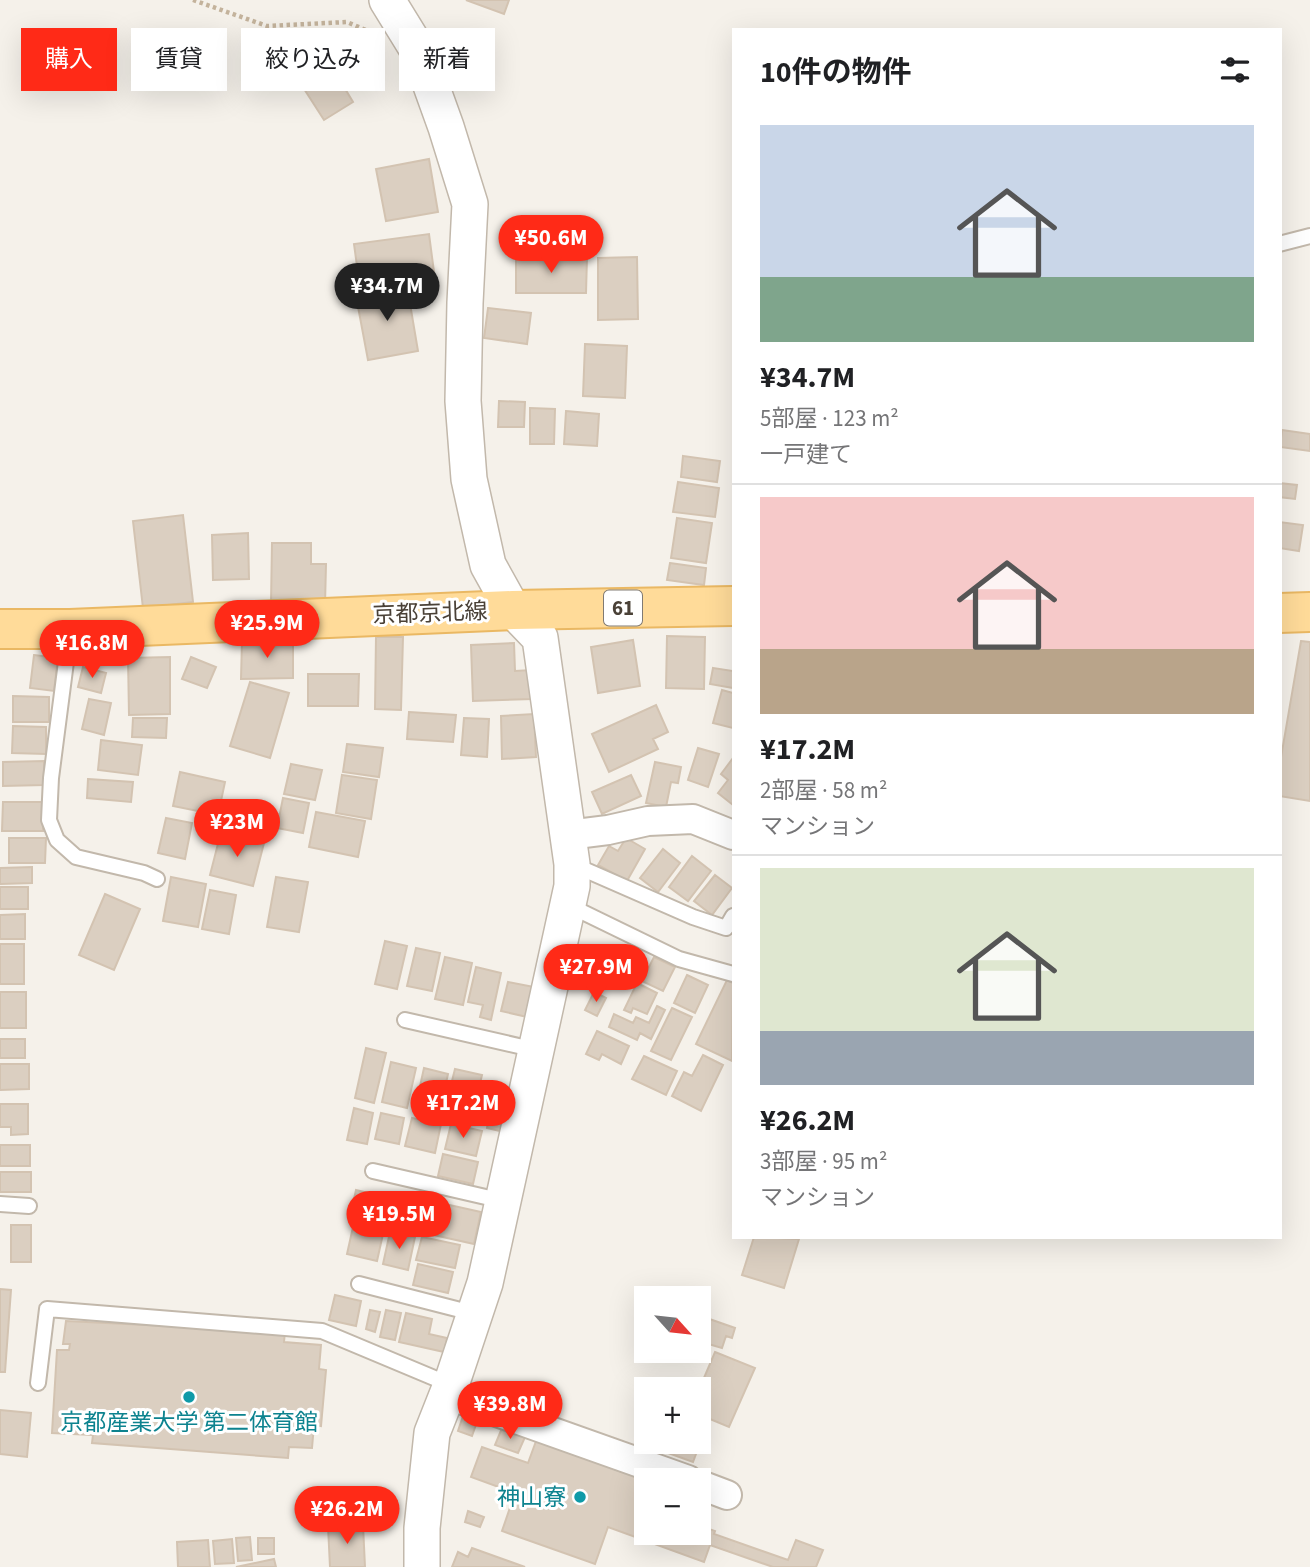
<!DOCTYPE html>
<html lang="ja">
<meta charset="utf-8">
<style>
body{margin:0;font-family:"Source Sans 3","Noto Sans JP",sans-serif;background:#f6f6f6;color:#202124;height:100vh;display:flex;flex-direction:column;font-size:26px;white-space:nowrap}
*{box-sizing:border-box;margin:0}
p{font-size:23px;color:#757577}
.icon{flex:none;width:38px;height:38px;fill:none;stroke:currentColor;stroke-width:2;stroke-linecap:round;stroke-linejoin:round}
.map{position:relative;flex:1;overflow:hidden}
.details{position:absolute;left:732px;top:28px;width:550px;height:1211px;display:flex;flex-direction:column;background:#fff;border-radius:0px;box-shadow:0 7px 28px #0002}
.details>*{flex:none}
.guide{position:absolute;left:21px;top:28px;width:606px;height:63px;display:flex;gap:14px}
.needle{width:46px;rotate:117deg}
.controls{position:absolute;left:634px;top:1286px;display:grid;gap:14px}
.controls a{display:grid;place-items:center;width:77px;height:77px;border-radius:0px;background:#fff;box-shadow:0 7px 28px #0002;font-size:35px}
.price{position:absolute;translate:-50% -60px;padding:0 16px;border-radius:24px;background:#ff2a17;color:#fff;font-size:23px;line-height:46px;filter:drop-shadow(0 2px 4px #0008)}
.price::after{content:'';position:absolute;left:50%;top:42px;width:21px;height:16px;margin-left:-10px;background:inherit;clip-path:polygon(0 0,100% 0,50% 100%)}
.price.on{background:#222;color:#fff}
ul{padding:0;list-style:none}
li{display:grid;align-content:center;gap:14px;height:371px;padding:0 28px}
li+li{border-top:2px solid #e0e0e0}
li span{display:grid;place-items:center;height:217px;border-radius:0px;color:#555}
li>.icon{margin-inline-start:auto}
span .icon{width:126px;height:126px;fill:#fffc;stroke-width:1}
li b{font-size:30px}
h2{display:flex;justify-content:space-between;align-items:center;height:84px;padding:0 28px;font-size:30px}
.chip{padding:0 24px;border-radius:0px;background:#fff;box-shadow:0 7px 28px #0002;font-size:24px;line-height:63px}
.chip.on{background:#ff2a17;color:#fff}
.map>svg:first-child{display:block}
.building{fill:#dbcfc1;stroke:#d3c3b1;stroke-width:2}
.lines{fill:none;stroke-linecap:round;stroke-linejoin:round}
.service-casing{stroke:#c2b8ab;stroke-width:18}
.minor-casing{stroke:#c2b8ab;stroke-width:32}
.tertiary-casing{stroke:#c2b8ab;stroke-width:38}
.primary-casing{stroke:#eab863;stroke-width:42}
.path{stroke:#c4b39c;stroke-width:4.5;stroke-dasharray:3.5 3.5;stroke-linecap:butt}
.service{stroke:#fff;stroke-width:14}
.minor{stroke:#fff;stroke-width:28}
.tertiary{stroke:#fff;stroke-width:35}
.primary{stroke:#ffdb99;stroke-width:38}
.culture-dot{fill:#0f9aa8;stroke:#fff;stroke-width:2.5}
.labels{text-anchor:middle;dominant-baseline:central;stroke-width:6;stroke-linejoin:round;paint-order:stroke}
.shield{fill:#fff;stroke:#807a73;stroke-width:2}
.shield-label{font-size:21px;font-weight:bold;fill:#4a4137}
.street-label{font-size:23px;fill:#4a4137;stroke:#fff}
.culture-label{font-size:23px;fill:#0d838f;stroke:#fff}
</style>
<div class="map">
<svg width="1310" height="1567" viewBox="0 0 1310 1567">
<rect width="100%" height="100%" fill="#f5f1ea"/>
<path class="building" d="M466 0H509L504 14Z
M329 62 353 102 324 120 299 81Z
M429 159 438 212 386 221 376 169Z
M429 234 434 272 359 281 354 244Z
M516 257H587L586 293H516Z
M637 257 638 319 598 320V258Z
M407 286 418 351 368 360 356 296Z
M488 308 531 313 527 344 484 338Z
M585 344 627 346 625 398 583 396Z
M499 401 525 402 524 427H498Z
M530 408 555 409 554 444H530Z
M566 411 599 414 597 446 564 444Z
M1282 430 1310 434V451L1280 447Z
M683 456 720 461 717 482 681 477Z
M678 482 719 488 715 517 673 512Z
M1279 483 1297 485 1295 499 1279 497Z
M183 515 193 602 143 608 133 521Z
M677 518 712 523 706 563 671 558Z
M1279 522 1303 525 1299 551 1279 548Z
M248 533 249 579 213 580 212 535Z
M272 543H311V564H326L325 605 271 604Z
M670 563 706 568 704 585 667 580Z
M667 636 705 637 704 689 666 688Z
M376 637H403L401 710 375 709Z
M633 640 640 686 598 693 591 647Z
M242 641H293V678L241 679Z
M1301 641 1310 642V801L1279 796V769Z
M514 643 515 671 531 670 532 699 473 701 471 645Z
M34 655 58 658 54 691 30 688Z
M170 657V714L129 715 128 658Z
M191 657 216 667 207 688 182 679Z
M83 667 106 673 101 693 78 687Z
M713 668 733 671V688L710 684Z
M308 674H359L358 706H308Z
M250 682 289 693 270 758 230 746Z
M722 690 733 693V728L713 723Z
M13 696 49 697V722H13Z
M89 699 111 703 104 735 82 729Z
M656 705 668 732 653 739 658 749 609 772 592 734Z
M409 712 456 715 453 742 407 739Z
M534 714 536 757 502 759 501 716Z
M133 718H167L166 738 132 737Z
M464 718 489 719 487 757 461 755Z
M13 726 46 727V754L12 753Z
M101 740 142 745 138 775 98 770Z
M347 744 383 748 379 777 343 772Z
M698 748 719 754 708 787 688 780Z
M733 758V805L718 793 728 780 721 774Z
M44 761V785L3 786V762Z
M655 762 681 767 678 783 671 782 666 807 646 803Z
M291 764 322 770 315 800 284 794Z
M180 772 225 782 218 815 173 806Z
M342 775 377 780 371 819 336 813Z
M631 775 641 796 602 814 592 792Z
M88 779 133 782 131 802 87 798Z
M283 798 309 803 303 833 277 828Z
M3 802H43V831H2Z
M316 812 365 821 358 857 309 847Z
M166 818 192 823 185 859 158 853Z
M221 832 264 843 253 886 210 875Z
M9 838H46L45 863H9Z
M626 838 645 849 627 881 598 865 609 846 618 851Z
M663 849 680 863 658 892 640 878Z
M692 856 711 871 688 901 669 887Z
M32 867V883L0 884V868Z
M715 875 732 888 712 915 694 901Z
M171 877 206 884 198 927 163 921Z
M276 877 308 882 299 932 267 927Z
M0 887H28V909H0Z
M210 890 236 895 229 934 202 929Z
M105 894 140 909 114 970 79 955Z
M25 914V939H0V915Z
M385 941 407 946 397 989 375 984Z
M0 944H24V984H0Z
M416 948 440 953 432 991 407 986Z
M445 957 472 963 463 1005 435 999Z
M654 957 675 967 663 991 642 981Z
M476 967 501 973 491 1020 480 1017 483 1005 468 1002Z
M687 975 708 985 695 1013 674 1003Z
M727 980 733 983 732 1061 696 1044Z
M508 982 534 987 527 1017 501 1011Z
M637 983 657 993 647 1014 633 1008 631 1013 624 1010Z
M0 992H26V1028H0Z
M594 992 606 998 597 1016 585 1010Z
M657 1006 665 1010 651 1039 640 1033 637 1040 609 1027 614 1014 633 1023 636 1017 649 1023Z
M672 1008 692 1017 671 1060 651 1051Z
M597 1031 629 1046 621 1064 602 1054 599 1060 586 1054Z
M0 1039H25V1058H0Z
M366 1048 386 1053 374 1103 355 1098Z
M703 1055 723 1065 701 1111 672 1096 684 1072 692 1076Z
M644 1056 677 1071 666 1095 632 1079Z
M391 1062 416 1068 407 1108 382 1102Z
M0 1064H29V1089L0 1090Z
M424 1068 448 1074 439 1115 415 1109Z
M455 1069 482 1075 471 1121 449 1117 454 1091 450 1089Z
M484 1088 512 1095 504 1132 487 1128 488 1122 477 1120Z
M0 1104H28V1134L11 1135V1127H0Z
M354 1108 373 1113 367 1144 347 1140Z
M381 1113 404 1118 399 1144 375 1139Z
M412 1118 441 1124 435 1153 405 1146Z
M451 1124 482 1131 476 1156 445 1149Z
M0 1145H30V1166H0Z
M443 1154 478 1162 473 1184 438 1176Z
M0 1172H31V1192H0Z
M356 1190 381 1196 375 1222 350 1217Z
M397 1197 425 1203 419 1231 390 1225Z
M436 1202 481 1212 474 1244 429 1234Z
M11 1225H31V1262H11Z
M353 1227 383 1234 377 1261 347 1254Z
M390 1232 415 1237 408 1270 383 1264Z
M422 1237 460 1245 455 1268 416 1260Z
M754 1237 799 1239 784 1288 742 1275Z
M418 1264 453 1272 448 1293 413 1285Z
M0 1289 11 1290 5 1372H0Z
M335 1295 361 1301 356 1326 329 1320Z
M370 1310 380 1312 375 1332 366 1329Z
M386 1310 401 1313 395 1340 380 1337Z
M406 1313 432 1319 429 1334 447 1338 444 1352 399 1342Z
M698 1315 735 1328 732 1338 726 1336 722 1348 698 1341Z
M66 1321 285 1332 284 1342 321 1345 319 1369 326 1370 321 1426 314 1425 312 1448 289 1447 288 1458 92 1443 93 1435 52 1433 57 1350H69L70 1344H63Z
M715 1352 755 1368 729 1427 698 1414V1392Z
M0 1410 31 1413 27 1457 0 1454Z
M465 1410 479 1416 472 1436 458 1431Z
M502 1428 525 1437 518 1453 495 1445Z
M698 1428 705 1430 693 1462 649 1446 650 1442H698Z
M539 1433 653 1480H646L644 1505 646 1506V1533H698V1525L715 1531 714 1534 788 1560 796 1540 823 1550 816 1567H773L710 1545 704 1562 608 1527 595 1564 502 1531 515 1493 471 1477 482 1447 528 1463Z
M468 1511 484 1517 480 1527 465 1522Z
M363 1525 365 1567H330L328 1526Z
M250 1537 252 1560 238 1561 236 1538Z
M258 1538H274V1554H258Z
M232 1539 234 1563 215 1564 213 1541Z
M208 1540 210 1567H178L177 1542Z
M472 1548 525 1567H452L458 1552 468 1557Z
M274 1559 276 1567H236Z"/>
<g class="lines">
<defs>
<path id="service" d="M1279 244 1310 236
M70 631 51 778 49 820 57 840 76 857 144 873 157 879
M574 865 693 917 726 928 733 916
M568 905 679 959 733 974
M405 1020 536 1050
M373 1171 503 1201
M0 1204 29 1206
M359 1284 476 1314
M38 1383 47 1309 322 1331 451 1385"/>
<path id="minor" d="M568 835 608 830 648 821 693 819 733 835
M446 1394 688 1480
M698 1484 727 1495"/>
<path id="tertiary" d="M387 0 419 52 446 127 470 204 465 303 463 401 469 479 488 565 513 610 540 638 572 864V886L485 1283 451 1385 432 1433 422 1528V1567"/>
<path id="primary" d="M1279 613 1310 612
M0 629H70L513 610 733 606"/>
</defs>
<use href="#service" class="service-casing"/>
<use href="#minor" class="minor-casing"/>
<use href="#tertiary" class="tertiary-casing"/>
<use href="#primary" class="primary-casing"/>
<path class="path" d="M193 0 267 26 347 22 368 31"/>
<use href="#service" class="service"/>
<use href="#minor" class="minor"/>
<use href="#tertiary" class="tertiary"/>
<use href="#primary" class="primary"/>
</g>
<g class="culture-dot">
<circle cx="189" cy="1397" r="7"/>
<circle cx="580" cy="1497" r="7"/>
</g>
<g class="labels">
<rect class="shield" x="604" y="590.5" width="38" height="35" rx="5"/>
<g class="shield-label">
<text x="623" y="608">61</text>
</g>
<g class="street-label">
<text transform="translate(430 613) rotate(-2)">京都京北線</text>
</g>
<g class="culture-label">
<text x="189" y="1422">京都産業大学 第二体育館</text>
<text x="566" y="1497" text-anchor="end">神山寮</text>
</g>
</g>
</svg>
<div class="controls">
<a><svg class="needle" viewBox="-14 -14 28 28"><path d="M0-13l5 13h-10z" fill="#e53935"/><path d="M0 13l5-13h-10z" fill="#757577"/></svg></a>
<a>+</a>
<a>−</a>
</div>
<b class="price" style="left:551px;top:275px">¥50.6M</b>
<b class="price on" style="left:387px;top:323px">¥34.7M</b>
<b class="price" style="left:267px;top:660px">¥25.9M</b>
<b class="price" style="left:92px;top:680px">¥16.8M</b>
<b class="price" style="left:237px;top:859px">¥23M</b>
<b class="price" style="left:596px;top:1004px">¥27.9M</b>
<b class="price" style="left:463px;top:1140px">¥17.2M</b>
<b class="price" style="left:399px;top:1251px">¥19.5M</b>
<b class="price" style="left:510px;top:1441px">¥39.8M</b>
<b class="price" style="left:347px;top:1546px">¥26.2M</b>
<div class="guide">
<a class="chip on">購入</a>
<a class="chip">賃貸</a>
<a class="chip">絞り込み</a>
<a class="chip">新着</a>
</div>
<section class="details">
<h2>10件の物件<svg class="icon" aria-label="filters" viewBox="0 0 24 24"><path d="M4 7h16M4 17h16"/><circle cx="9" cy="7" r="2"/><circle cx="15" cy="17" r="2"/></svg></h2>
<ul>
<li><span style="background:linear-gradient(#c9d6e8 70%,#7fa58c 0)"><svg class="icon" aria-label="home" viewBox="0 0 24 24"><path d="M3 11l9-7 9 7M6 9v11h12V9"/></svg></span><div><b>¥34.7M</b><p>5部屋 · 123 m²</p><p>一戸建て</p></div></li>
<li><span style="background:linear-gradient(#f6c9c9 70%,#b9a48a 0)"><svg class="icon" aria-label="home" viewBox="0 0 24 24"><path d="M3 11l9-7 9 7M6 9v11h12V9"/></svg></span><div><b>¥17.2M</b><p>2部屋 · 58 m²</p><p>マンション</p></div></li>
<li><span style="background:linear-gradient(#dfe7d0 75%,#9aa5b1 0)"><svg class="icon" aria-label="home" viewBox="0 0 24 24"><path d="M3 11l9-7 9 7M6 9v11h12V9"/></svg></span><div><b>¥26.2M</b><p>3部屋 · 95 m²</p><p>マンション</p></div></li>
</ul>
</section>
</div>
